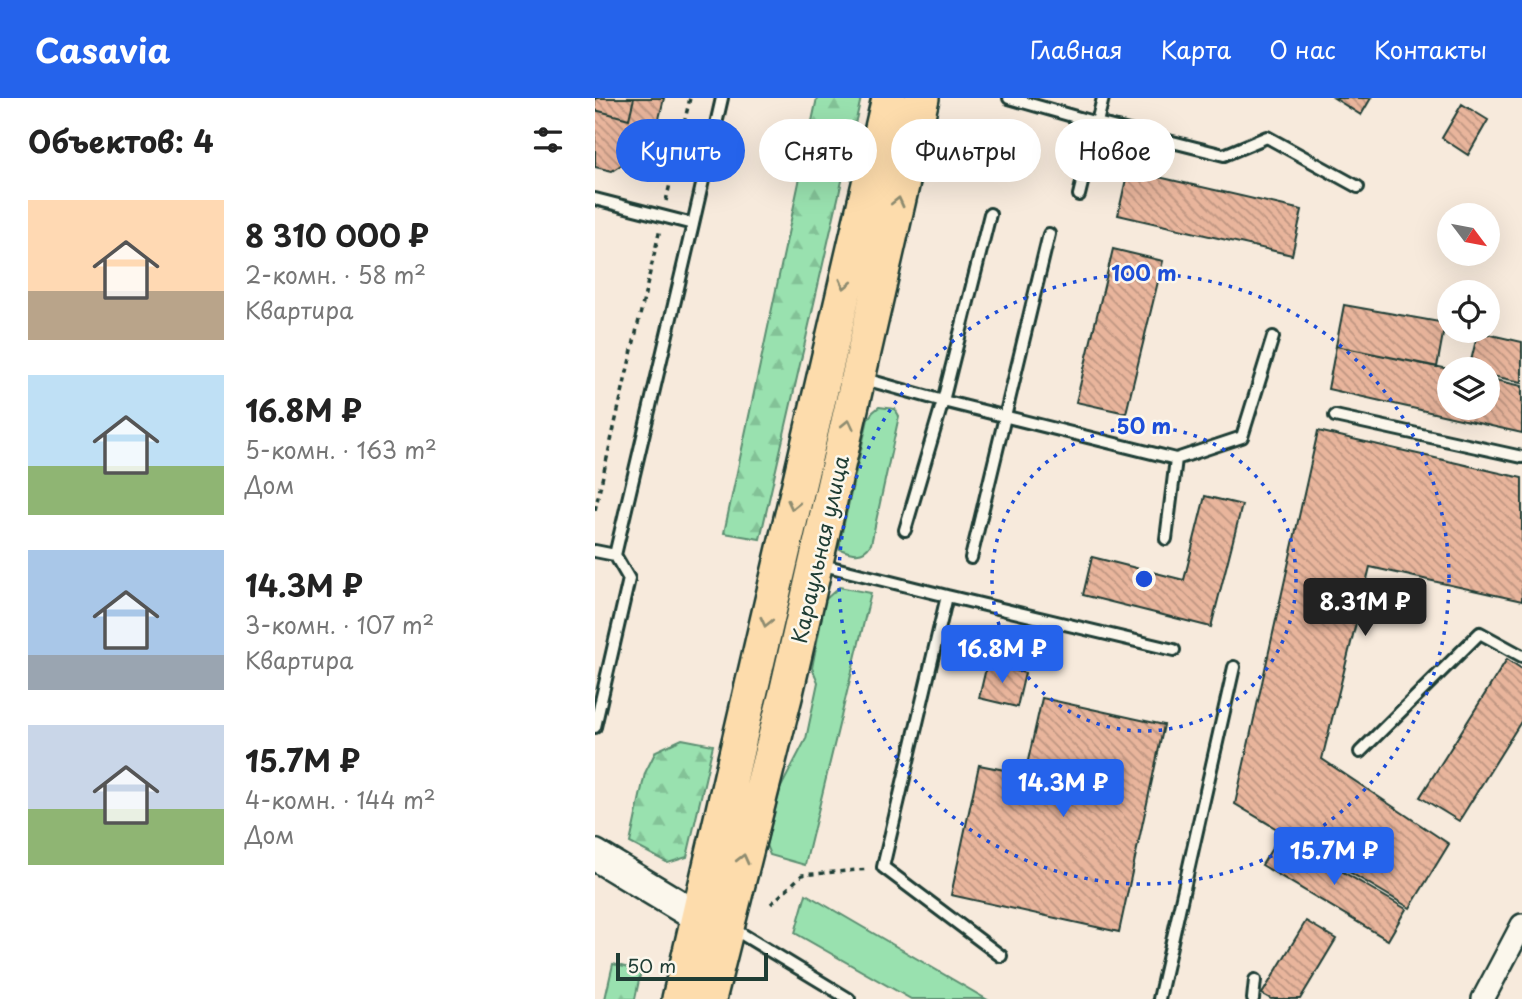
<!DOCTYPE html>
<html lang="ru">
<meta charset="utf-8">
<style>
body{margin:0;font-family:"Playpen Sans",sans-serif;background:#f6f6f6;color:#222;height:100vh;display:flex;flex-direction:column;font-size:26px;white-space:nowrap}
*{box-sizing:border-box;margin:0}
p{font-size:23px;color:#767676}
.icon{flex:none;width:38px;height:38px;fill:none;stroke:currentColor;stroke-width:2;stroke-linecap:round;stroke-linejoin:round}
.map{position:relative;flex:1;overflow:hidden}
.details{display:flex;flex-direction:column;background:#fff;width:595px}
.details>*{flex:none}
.guide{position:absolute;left:21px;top:21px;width:665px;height:63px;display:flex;gap:14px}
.needle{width:46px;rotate:122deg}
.controls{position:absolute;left:842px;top:105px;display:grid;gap:14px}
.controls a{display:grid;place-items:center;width:63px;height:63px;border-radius:50%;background:#fff;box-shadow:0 7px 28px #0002;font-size:35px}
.scale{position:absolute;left:21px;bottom:18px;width:152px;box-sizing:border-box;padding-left:7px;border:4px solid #1f3d34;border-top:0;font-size:19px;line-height:24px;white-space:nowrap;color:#1f3d34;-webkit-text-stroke:5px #fbf7ec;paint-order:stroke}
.price{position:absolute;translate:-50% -60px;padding:0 16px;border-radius:7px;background:#2563eb;color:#fff;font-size:23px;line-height:46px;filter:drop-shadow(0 2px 4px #0008)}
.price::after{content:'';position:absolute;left:50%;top:42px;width:21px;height:16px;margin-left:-10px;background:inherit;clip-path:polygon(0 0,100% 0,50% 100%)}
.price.selected{background:#222;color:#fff}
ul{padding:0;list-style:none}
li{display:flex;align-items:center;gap:21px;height:175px;padding:0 28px}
li span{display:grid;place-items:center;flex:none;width:196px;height:140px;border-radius:0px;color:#555}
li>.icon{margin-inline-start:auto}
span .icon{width:84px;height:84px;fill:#fffc;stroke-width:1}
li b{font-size:30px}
h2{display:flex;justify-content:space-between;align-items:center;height:84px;padding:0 28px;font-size:30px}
.tag{padding:0 24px;border-radius:32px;background:#fff;box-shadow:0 7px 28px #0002;font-size:24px;line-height:63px}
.tag.selected{background:#2563eb;color:#fff}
header{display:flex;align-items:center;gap:42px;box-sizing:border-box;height:98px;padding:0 35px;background:#2563eb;color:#fff}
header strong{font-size:33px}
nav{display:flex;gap:38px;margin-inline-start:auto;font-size:24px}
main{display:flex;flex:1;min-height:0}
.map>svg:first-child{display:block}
.grass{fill:#99e1af;stroke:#5c8f72;stroke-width:2}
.forest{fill:url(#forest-firs);stroke:#5c8f72;stroke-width:2}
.building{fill:url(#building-back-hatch);stroke:#1f3d34;stroke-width:2}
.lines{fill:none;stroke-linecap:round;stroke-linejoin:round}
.lane-casing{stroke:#1f3d34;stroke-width:16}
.street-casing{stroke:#1f3d34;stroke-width:26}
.secondary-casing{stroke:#1f3d34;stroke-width:35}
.primary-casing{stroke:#1f3d34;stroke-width:38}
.path{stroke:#1f3d34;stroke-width:3.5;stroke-dasharray:5 5;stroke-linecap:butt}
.lane{stroke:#fbf7ec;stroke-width:10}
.street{stroke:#fbf7ec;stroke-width:21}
.secondary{stroke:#fbf7ec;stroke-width:30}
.primary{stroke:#fddcac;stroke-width:33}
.oneway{stroke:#8e8c70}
.ring{fill:none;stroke:#1d4ed8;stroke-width:3.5;stroke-dasharray:3.5 7}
.labels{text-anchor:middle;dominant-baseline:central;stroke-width:5;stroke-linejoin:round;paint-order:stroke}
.street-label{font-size:21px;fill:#1f3d34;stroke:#fbf7ec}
.centre{fill:#1d4ed8;stroke:#fbf7ec;stroke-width:3.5}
.ring-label{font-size:21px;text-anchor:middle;font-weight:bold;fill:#1d4ed8;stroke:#fbf7ec;stroke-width:5;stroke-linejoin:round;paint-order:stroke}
</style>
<header>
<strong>Casavia</strong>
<nav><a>Главная</a><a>Карта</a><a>О нас</a><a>Контакты</a></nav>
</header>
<main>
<section class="details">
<h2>Объектов: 4<svg class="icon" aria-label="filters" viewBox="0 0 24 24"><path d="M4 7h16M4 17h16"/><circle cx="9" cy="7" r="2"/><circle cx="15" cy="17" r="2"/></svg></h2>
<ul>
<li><span style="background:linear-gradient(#ffd9b3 65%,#b9a48a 0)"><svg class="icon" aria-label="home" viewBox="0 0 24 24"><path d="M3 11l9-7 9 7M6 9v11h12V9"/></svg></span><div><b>8 310 000 ₽</b><p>2-комн. · 58 m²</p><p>Квартира</p></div></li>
<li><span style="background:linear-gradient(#bfe0f5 65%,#8fb573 0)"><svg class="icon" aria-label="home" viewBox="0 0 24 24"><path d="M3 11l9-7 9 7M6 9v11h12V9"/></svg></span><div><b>16.8M ₽</b><p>5-комн. · 163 m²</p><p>Дом</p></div></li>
<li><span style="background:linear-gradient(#a9c7e8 75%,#9aa5b1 0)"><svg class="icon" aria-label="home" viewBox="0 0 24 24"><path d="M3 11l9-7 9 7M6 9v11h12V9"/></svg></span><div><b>14.3M ₽</b><p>3-комн. · 107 m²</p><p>Квартира</p></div></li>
<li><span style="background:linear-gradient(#c9d6e8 60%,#8fb573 0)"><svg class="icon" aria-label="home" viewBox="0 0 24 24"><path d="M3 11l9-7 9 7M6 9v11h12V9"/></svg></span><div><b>15.7M ₽</b><p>4-комн. · 144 m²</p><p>Дом</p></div></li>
</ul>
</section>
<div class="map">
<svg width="927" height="901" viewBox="0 0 927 901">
<defs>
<pattern id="forest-firs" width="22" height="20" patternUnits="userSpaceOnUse" patternTransform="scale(1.75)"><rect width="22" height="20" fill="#99e1af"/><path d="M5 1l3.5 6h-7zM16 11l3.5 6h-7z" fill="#83c297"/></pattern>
<pattern id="building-back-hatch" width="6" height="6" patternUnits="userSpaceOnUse" patternTransform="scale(1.75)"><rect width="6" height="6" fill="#e9b59c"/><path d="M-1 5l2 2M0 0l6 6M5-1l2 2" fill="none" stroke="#bc9480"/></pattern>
</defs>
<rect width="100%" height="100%" fill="#f7eadc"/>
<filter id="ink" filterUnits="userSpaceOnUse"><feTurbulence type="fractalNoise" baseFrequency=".0143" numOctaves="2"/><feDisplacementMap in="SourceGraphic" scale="14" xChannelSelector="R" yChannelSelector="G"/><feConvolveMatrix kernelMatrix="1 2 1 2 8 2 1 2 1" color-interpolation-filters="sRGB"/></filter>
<g filter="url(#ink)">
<path class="grass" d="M284 309 300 311 304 318 276 446C268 459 257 456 245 451V443L273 321 278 314Z
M244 489 276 495 210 767 175 757 171 747 185 691 211 641 223 584 217 570 230 502Z
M211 796 391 901H316L200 835Z"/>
<path class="forest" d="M222 0H266L165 441 129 435Z
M87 641 118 647 92 759 73 765 35 745 50 675 61 653Z
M18 866 46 873 40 901H10Z"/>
<path class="building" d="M0 0H39L34 21 0 12Z
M39 0H69L58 46 17 73 0 69V12L34 21Z
M739 0H776L766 17Z
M867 6 893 22 873 57 847 40Z
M533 72 707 112 697 157 523 117Z
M518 151 568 163 531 315 481 304Z
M749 207 850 225 842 269 741 248Z
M883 234 927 244V284L892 277V271H874Z
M741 248 854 271V310H892V280L927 288V335L733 291Z
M723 333 927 380V503L775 469 727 661 854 746 815 810 640 706Z
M610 398 647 407 616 529 488 497 497 459 589 482Z
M912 561 927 571V622L864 723 825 699Z
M392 566 430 575 422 609 384 600Z
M447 600 569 627 524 834 356 797 384 667 430 676Z
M685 737 811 811 793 842 667 767Z
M711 823 741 841 705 901H676L667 896Z"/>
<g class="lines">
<defs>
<path id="lane" d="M414 0 502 25 629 57 672 39 763 89
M484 97 508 0
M0 101 98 126 127 0
M266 280 348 303 581 361 647 339 678 239
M740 318 927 359
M310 432 348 303 395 116
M571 441 581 361
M0 453 20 457
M376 460 454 136
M224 466 352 498 288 769 406 858
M352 498 579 552
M0 629 34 481 20 457 98 126
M765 654 885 535 927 558
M137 830 254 901
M564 901 639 569
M658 901 660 882"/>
<path id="street" d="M888 901 927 827"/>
<path id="secondary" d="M0 757 103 819"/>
<path id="primary" d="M84 901 294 0
M114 901 191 595 327 0"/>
</defs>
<use href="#lane" class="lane-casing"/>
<use href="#street" class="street-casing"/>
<use href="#secondary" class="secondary-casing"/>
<use href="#primary" class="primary-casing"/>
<path class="path" d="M71 103 95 0
M0 412 65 131
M176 806 207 777 274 771"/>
<use href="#lane" class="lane"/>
<use href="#street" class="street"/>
<use href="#secondary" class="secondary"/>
<use href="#primary" class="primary"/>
</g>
<defs><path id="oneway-chevron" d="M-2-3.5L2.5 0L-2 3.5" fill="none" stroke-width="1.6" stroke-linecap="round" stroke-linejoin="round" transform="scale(1.75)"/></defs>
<g class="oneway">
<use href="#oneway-chevron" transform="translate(303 104) rotate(-77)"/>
<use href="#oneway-chevron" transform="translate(250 186) rotate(103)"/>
<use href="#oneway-chevron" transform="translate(253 326) rotate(-77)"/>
<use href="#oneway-chevron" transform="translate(198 407) rotate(103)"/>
<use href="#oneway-chevron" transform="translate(171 524) rotate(103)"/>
<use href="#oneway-chevron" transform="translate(148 761) rotate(-76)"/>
</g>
</g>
<g class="ring">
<circle cx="549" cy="481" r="152"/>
<circle cx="549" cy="481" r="305"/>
</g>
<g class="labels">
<g class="street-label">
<text transform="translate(224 451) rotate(-77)">Караульная улица</text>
</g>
</g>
<circle cx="549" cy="481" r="10" class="centre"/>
<g class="ring-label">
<text x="549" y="183">100 m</text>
<text x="549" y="336">50 m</text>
</g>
</svg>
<div class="controls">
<a><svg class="needle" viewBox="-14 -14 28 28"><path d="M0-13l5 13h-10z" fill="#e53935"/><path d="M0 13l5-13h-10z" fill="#767676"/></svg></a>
<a><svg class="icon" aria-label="locate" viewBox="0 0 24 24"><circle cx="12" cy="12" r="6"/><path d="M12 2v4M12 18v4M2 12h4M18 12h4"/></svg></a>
<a><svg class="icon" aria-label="layers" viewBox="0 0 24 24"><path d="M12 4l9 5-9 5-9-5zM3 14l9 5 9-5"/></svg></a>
</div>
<div class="scale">50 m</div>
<b class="price selected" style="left:770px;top:540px">8.31M ₽</b>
<b class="price" style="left:407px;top:587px">16.8M ₽</b>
<b class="price" style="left:468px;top:721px">14.3M ₽</b>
<b class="price" style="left:739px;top:789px">15.7M ₽</b>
<div class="guide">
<a class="tag selected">Купить</a>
<a class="tag">Снять</a>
<a class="tag">Фильтры</a>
<a class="tag">Новое</a>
</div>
</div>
</main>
